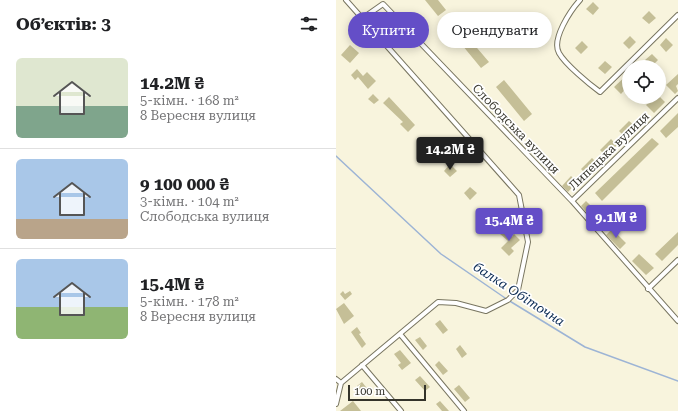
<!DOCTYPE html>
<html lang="uk">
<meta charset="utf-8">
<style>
body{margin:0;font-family:"Roboto Serif",serif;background:#f2f2f2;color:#202124;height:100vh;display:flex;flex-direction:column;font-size:15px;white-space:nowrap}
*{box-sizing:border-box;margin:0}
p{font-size:13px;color:#757577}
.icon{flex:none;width:22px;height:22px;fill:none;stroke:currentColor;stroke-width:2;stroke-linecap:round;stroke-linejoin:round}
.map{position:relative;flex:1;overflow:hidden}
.panel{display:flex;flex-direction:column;background:#fff;width:336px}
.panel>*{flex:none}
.banner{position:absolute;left:12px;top:12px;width:270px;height:36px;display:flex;gap:8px}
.controls{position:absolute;left:286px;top:60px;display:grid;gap:8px}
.controls a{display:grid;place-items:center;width:44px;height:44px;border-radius:50%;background:#fff;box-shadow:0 2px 10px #0003;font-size:20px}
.scale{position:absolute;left:12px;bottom:10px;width:78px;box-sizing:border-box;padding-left:4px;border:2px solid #34332a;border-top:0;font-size:11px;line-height:14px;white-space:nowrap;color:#34332a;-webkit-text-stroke:3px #fff;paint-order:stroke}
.price{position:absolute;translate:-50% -34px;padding:0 9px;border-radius:4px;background:#644ec7;color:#fff;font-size:13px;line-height:26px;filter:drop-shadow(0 1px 2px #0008)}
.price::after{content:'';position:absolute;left:50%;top:24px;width:12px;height:9px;margin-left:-6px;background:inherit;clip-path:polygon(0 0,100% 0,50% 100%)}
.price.active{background:#222;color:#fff}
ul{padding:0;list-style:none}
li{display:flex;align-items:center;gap:12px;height:100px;padding:0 16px}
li+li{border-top:1px solid #e0e0e0}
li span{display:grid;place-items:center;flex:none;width:112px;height:80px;border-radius:6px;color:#555}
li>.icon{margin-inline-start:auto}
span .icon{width:48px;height:48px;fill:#fffc;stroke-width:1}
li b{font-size:17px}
h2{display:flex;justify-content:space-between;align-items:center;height:48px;padding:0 16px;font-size:17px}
.pill{padding:0 14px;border-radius:18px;background:#fff;box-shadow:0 2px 10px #0003;font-size:14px;line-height:36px}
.pill.active{background:#644ec7;color:#fff}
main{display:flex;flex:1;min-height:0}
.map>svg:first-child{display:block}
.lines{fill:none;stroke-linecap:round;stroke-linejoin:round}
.stream{stroke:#9db4d5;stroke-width:1.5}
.building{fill:#c5bf97}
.minor-casing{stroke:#787560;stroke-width:6}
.minor{stroke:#fff;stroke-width:4}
.labels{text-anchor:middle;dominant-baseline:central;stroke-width:3.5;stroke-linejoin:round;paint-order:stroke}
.street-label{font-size:12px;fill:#34332a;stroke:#fff}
.water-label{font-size:13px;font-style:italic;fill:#0b2b54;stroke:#fff}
</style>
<main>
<section class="panel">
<h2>Об’єктів: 3<svg class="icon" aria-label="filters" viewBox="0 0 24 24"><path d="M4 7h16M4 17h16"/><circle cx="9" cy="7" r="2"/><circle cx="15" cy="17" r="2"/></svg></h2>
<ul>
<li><span style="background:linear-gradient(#dfe7d0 60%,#7fa58c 0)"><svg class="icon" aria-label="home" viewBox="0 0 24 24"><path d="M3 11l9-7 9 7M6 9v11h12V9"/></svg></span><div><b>14.2M ₴</b><p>5-кімн. · 168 m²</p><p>8 Вересня вулиця</p></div></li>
<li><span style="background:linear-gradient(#a9c7e8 75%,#b9a48a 0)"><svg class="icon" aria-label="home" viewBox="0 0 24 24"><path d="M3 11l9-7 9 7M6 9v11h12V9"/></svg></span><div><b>9 100 000 ₴</b><p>3-кімн. · 104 m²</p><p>Слободська вулиця</p></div></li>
<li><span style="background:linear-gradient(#a9c7e8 60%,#8fb573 0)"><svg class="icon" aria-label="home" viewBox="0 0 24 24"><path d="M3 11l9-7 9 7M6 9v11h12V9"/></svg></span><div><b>15.4M ₴</b><p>5-кімн. · 178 m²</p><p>8 Вересня вулиця</p></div></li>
</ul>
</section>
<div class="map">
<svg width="342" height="411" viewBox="0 0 342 411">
<rect width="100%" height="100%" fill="#f8f4dd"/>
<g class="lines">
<path class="stream" d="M0 156 105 254 172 300 249 347 342 381"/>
</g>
<path class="building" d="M89 0H102L110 10 102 16Z
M257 2 263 8 257 15 250 9Z
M313 11 320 18 313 24 306 18Z
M124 28 153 62 145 68 117 34Z
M294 36 300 42 293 49 287 43Z
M330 38 337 45 330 52 324 45Z
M246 41 252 47 245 54 239 48Z
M14 45 23 53 14 63 5 55Z
M316 54 322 60 315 67 309 60Z
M269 61 276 67 269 74 262 68Z
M21 69 27 76 31 72 40 81 32 89 22 77 19 80 15 75Z
M293 73V85L285 94 278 87Z
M342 74V84L340 86 342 91 339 94 330 85Z
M168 80 196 114 188 121 160 87Z
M37 94 43 100 38 104 32 99Z
M53 97 79 125 72 132 64 124 67 122 47 103Z
M319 97H324L329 102 318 113 310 105Z
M342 113V127L330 138 324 131Z
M293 121 300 127 289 137 283 131Z
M316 138 323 144 266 201 259 193Z
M275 139 281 145 270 156 264 150Z
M92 140 98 146 92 153 85 147Z
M256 158 261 163 250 174 245 169Z
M114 164 121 171 114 177 108 171Z
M235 176 241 182 232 192 226 186Z
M134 187 141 193 134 200 128 193Z
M250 201 266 217 260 223 245 206Z
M156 209 162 216 155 222 149 216Z
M168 229 176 237 178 234 184 240 175 248 178 251 173 256 165 248 172 241 163 233Z
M276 229 290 243 284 249 270 235Z
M342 232V245L326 261 319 254Z
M303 254 318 268 310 275 296 261Z
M7 291 9 294 14 291 16 294 9 300 4 294Z
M8 303 18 316 8 324 0 309Z
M104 320 112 330 107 334 99 324Z
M21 327 25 333 23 334 30 344 26 348 15 332Z
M84 337 91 346 87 350 79 340Z
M124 345 131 354 126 358 120 349Z
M64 350 75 363 66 370 62 365 65 363 58 354Z
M103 361 112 371 107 375 99 365Z
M84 376 94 387 89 391 79 380Z
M26 382 34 392 29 396 21 386Z
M123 385 134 398 129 402 118 389Z
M17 401 25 411H4Z
M104 401 113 411H106L100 404Z"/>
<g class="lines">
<defs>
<path id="minor" d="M244 0C235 10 215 39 223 53 229 64 253 84 264 92L342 15
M27 18 47 4 236 201 342 321
M236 201 342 98
M312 289 342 260
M64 334 128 411
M26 365 65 411
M0 379 5 383
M0 404 5 383 102 302 120 303 150 311 172 300 182 290 192 242 183 195 10 0"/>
</defs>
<use href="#minor" class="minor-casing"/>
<use href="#minor" class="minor"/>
</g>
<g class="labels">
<g class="street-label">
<text transform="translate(180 129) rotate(46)">Слободська вулиця</text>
<text transform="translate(273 151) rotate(-44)">Липецька вулиця</text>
</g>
<g class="water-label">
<text transform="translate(183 294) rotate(33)">балка Обіточна</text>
</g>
</g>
</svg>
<div class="controls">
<a><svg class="icon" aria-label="locate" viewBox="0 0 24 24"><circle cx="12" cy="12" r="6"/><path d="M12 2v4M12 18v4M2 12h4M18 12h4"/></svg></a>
</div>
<div class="scale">100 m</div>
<b class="price active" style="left:114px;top:171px">14.2M ₴</b>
<b class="price" style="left:280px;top:239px">9.1M ₴</b>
<b class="price" style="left:173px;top:242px">15.4M ₴</b>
<div class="banner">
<a class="pill active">Купити</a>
<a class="pill">Орендувати</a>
</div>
</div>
</main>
